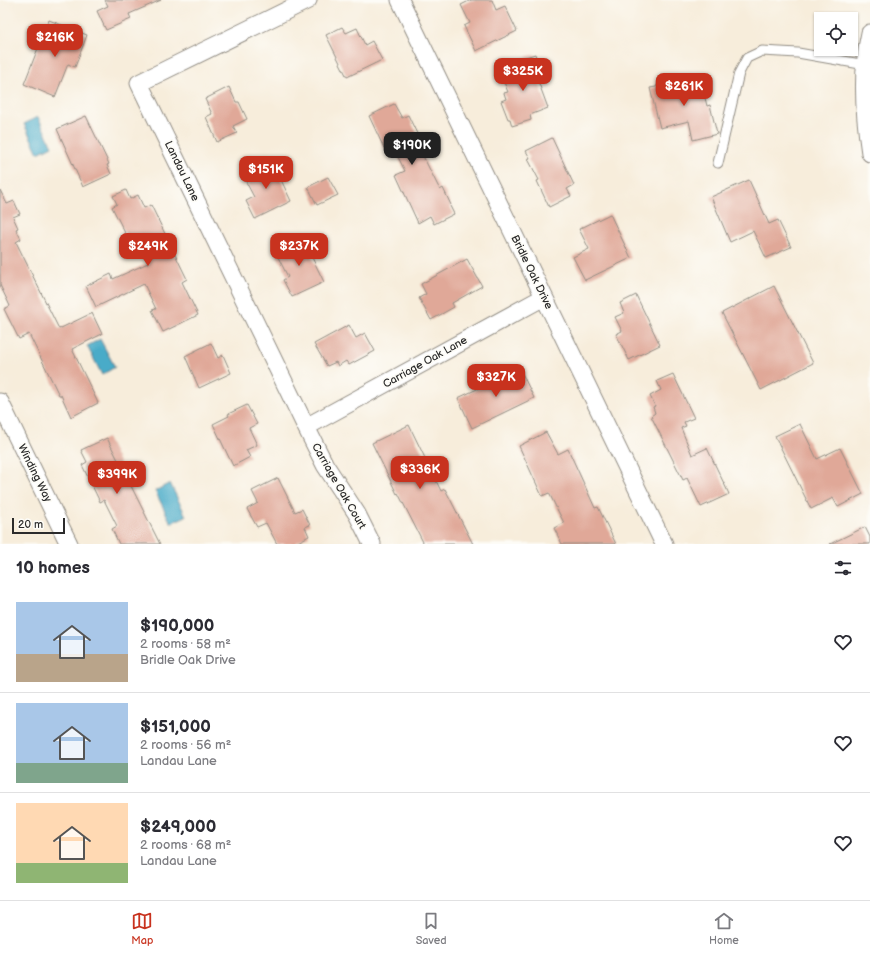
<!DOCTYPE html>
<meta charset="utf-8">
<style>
body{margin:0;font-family:"Balsamiq Sans",sans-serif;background:#f7f7f7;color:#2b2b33;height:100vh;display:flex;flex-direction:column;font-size:15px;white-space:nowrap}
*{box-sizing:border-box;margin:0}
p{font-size:13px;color:#7c7c81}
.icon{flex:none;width:22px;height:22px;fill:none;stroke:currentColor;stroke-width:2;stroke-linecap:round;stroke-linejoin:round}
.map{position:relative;height:544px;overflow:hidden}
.drawer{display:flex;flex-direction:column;background:#fff;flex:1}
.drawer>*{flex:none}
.controls{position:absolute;left:814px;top:12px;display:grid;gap:8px}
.controls a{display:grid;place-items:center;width:44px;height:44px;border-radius:0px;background:#fff;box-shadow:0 1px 3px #0004;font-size:20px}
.scale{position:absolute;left:12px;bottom:10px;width:53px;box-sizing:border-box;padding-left:4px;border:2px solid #2b2b2b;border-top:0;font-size:11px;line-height:14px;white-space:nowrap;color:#2b2b2b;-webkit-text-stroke:3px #fdfcf7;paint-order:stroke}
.price{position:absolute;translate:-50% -34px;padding:0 9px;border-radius:8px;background:#c8321e;color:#fff;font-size:13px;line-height:26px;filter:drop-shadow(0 1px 2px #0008)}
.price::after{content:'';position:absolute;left:50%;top:24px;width:12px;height:9px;margin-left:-6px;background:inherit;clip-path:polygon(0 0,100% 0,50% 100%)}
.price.selected{background:#222;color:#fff}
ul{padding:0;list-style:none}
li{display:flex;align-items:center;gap:12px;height:100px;padding:0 16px}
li+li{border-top:1px solid #e1e1e2}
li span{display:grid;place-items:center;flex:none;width:112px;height:80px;border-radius:0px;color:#555}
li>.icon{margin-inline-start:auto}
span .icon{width:48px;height:48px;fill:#fffc;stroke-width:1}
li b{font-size:17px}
h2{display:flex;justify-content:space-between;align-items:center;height:48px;padding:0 16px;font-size:17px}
.dock{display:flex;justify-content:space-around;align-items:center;height:56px;border-top:1px solid #e1e1e2;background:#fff;font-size:11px;color:#7c7c81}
.dock a{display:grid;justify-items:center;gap:2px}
.dock .selected{color:#c8321e}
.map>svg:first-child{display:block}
.water{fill:#49abc8;stroke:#3a6b7a}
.building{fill:#e0a898}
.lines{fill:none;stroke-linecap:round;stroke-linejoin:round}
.service-casing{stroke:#918c83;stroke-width:11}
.minor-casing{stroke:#918c83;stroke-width:19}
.service{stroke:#fff;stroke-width:9}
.minor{stroke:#fff;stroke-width:17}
.labels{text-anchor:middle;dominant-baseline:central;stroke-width:3.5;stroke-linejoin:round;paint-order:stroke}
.street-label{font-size:11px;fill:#2b2b2b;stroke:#fdfcf7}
</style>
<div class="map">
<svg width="870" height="544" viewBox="0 0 870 544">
<rect width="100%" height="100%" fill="#fdfcf7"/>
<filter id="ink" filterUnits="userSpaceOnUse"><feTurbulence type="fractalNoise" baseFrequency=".025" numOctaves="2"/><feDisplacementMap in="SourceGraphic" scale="8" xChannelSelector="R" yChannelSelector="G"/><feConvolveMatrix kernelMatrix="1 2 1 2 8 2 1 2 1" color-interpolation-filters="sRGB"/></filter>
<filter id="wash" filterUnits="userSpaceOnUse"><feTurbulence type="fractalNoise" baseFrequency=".012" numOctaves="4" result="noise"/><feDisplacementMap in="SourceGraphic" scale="16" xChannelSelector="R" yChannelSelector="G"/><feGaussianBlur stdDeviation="0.9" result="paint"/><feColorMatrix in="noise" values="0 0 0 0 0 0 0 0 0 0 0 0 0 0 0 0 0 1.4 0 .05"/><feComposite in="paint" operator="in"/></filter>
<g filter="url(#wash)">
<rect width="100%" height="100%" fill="#f7eddb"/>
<path class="water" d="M38 117 52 146 38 153 24 124Z
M100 339 115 367 102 375 87 346Z
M170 483 186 516 171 523 155 491Z"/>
<g id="blocks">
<path class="building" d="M105 0H161L129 14 131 19 106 30 97 11 108 6Z
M471 0H492L496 10 505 6 517 31 476 51 464 26 470 23 461 5Z
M49 20 87 35 75 67 68 64 55 97 24 84Z
M342 27 346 33 357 28 365 45 372 41 382 60 347 77 326 35Z
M535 54 538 63 534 70 548 108 530 115 531 120 512 126 510 119H508L501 101 506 99 504 93 508 92 503 80 515 76 510 62Z
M671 77 673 84 700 78 707 106 710 105 717 134 693 140 689 121 660 128 650 88 656 87 661 79Z
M229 87 236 102H239L247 119 233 126 237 133 217 142 206 117 212 114 205 99Z
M394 104 402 118 408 115 421 142 417 144 440 190 443 188 451 205 450 206 454 214 434 224 430 216 418 223 396 175 405 171 392 145 384 148 369 116Z
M86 116 109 164 107 165 111 174 83 187 57 129Z
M552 138 574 185 567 189 571 196 549 207 537 181 539 180 528 159 530 158 526 151Z
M269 159 272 166 274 165 291 201 255 219 246 201 254 197 245 180 255 175 251 168Z
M328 177 338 195 317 205 308 187Z
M749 180 769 224 778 220 791 247 766 258 753 231 730 242 711 197Z
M0 190 7 204 14 201 20 214 13 217 18 228 16 229 21 239 16 242 59 329 92 313 102 334 72 349 98 403 71 417 61 395H59L29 334 19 339 4 309 10 306 0 285Z
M126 190 130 199 138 195 144 208 151 205 187 279 182 282 198 315 163 332 152 310 156 309 144 284 96 307 86 286 111 274 113 279 148 263 135 236 128 239 112 207 117 204 113 196Z
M610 214 631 258 585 280 573 257 589 249 579 229Z
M301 235 324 282 292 297 283 280 288 277 277 255 281 254 277 247Z
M467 259 482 286 452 303 454 307 431 320 419 298 426 294 421 284Z
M774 286 813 363 761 390 722 313Z
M636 295 660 345 629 360 616 334 622 331 615 317 624 313 620 303Z
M349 325 356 338 365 333 375 351 349 365 346 361 338 366 336 362 327 366 314 344Z
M211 343 218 358 223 355 231 373 199 388 185 356Z
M520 369 534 398 472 428 458 398Z
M673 374 694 418 684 422 686 426 681 428 692 455 707 448 729 494 701 507 687 478 683 480 651 416 655 413 653 407 655 406 650 396 661 390 657 381Z
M247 405 257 424 249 428 257 445 246 450 250 457 233 466 213 424 229 416 228 414Z
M800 424 817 459 840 448 863 494 838 507 833 498 811 509 775 436Z
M409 425 441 491 445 489 473 544H424L398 493 397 494 372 443Z
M546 432 558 454 568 449 595 508 598 507 616 544H562L554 528 564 523 549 493 542 496 519 446Z
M107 438 160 544H119L112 529 117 526 104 500 100 502 82 465 87 462 81 450Z
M278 478 295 512 302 509 310 525 305 527 309 536 294 544H277L266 523 257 527 247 509 258 503 252 491Z
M865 527 870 537V544H830Z"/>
</g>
</g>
<g filter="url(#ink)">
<use href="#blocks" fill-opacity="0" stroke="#918c83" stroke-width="1"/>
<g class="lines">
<defs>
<path id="service" d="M718 163 739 73 747 58 762 51 798 53 866 65"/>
<path id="minor" d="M308 0 139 83 306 427 325 465 357 514 372 544
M400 0 664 544
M870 33C861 72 864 114 870 153
M0 402 69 544
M306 427 544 297"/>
</defs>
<use href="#service" class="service-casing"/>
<use href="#minor" class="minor-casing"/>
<use href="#service" class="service"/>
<use href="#minor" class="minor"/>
</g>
</g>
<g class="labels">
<g class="street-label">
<text transform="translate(182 171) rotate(64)">Landau Lane</text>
<text transform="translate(532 272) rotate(64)">Bridle Oak Drive</text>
<text transform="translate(425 362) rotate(-29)">Carriage Oak Lane</text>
<text transform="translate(35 473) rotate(64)">Winding Way</text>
<text transform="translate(339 486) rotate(60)">Carriage Oak Court</text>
</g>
</g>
</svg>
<div class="controls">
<a><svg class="icon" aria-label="locate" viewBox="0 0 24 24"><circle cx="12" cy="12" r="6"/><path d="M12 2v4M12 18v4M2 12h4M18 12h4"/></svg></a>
</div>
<div class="scale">20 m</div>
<b class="price" style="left:55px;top:58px">$216K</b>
<b class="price" style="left:523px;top:92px">$325K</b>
<b class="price" style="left:684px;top:107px">$261K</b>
<b class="price selected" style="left:412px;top:166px">$190K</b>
<b class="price" style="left:266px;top:190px">$151K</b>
<b class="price" style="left:148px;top:267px">$249K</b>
<b class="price" style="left:299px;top:267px">$237K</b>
<b class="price" style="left:496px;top:398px">$327K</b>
<b class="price" style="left:420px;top:490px">$336K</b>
<b class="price" style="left:117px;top:495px">$399K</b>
</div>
<section class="drawer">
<h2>10 homes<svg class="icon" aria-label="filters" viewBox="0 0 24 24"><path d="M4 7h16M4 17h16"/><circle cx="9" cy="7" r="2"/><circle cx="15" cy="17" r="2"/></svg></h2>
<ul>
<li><span style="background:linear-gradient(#a9c7e8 65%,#b9a48a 0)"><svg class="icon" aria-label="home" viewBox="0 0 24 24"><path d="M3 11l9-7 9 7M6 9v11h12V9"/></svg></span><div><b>$190,000</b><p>2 rooms · 58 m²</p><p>Bridle Oak Drive</p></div><svg class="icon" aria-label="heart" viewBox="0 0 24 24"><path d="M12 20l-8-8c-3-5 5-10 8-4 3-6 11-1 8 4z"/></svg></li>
<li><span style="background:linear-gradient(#a9c7e8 75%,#7fa58c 0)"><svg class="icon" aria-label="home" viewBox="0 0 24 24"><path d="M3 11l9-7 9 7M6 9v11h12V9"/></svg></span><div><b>$151,000</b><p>2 rooms · 56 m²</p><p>Landau Lane</p></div><svg class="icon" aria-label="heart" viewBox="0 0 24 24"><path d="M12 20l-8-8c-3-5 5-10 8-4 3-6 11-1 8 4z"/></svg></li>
<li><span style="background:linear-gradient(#ffd9b3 75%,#8fb573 0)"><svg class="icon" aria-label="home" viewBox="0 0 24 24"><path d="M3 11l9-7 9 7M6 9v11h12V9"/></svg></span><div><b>$249,000</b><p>2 rooms · 68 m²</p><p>Landau Lane</p></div><svg class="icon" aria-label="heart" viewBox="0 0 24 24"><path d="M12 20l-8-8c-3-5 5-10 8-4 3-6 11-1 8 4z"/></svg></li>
</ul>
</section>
<nav class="dock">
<a class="selected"><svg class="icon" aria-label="map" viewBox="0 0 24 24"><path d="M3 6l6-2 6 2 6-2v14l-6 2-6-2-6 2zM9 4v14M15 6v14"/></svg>Map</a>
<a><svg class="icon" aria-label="saved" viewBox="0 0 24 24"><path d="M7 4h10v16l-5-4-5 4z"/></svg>Saved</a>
<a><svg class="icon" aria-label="home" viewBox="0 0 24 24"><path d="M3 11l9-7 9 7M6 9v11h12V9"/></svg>Home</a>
</nav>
